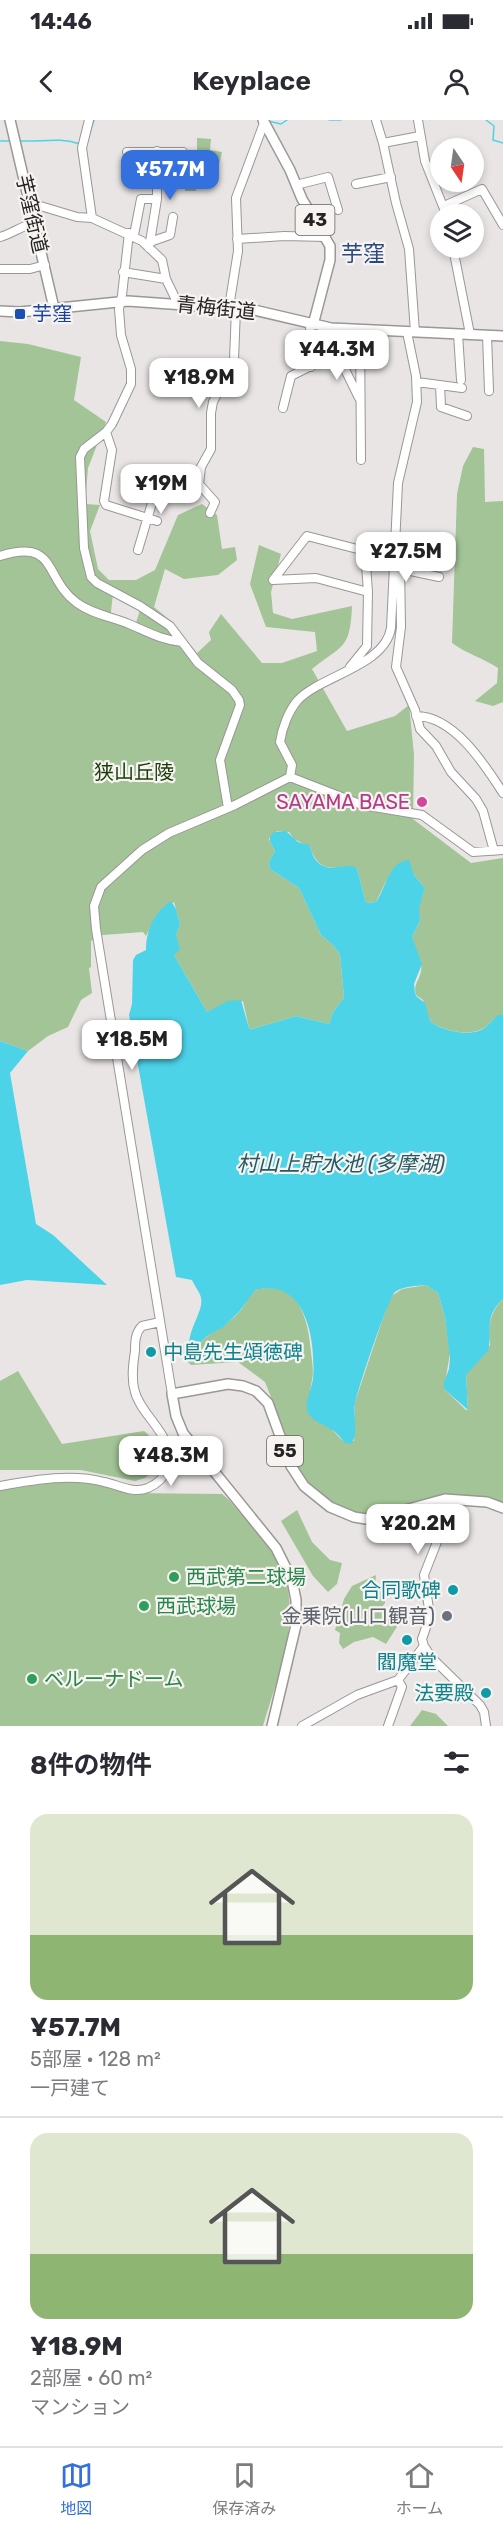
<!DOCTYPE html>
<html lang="ja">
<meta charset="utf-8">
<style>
body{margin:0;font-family:Rubik,"Noto Sans JP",sans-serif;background:#f7f7f7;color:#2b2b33;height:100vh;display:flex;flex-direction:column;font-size:22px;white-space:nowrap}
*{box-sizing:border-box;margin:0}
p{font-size:20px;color:#7c7c81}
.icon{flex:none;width:33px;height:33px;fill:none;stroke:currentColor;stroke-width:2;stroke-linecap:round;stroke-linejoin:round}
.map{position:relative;height:1606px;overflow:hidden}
.drawer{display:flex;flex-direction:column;background:#fff;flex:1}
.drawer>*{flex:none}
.needle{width:39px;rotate:167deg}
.buttons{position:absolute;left:430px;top:18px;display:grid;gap:12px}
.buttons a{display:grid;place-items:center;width:54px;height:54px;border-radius:50%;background:#fff;box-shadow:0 3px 9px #0003;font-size:30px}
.price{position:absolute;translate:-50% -51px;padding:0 14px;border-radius:12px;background:#fff;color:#222;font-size:20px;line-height:39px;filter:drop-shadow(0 2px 3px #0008)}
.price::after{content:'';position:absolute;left:50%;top:36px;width:18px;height:14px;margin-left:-9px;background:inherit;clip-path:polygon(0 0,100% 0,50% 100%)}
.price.current{background:#3470de;color:#fff}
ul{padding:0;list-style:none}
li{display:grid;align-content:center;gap:12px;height:318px;padding:0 30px}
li+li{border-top:2px solid #e1e1e2}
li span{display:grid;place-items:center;height:186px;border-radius:18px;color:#555}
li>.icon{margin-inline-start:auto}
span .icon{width:108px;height:108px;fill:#fffc;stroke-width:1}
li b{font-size:26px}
h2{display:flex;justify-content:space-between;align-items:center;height:72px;padding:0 30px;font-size:26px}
.status{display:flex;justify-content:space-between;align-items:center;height:42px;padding:0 30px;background:#fff;direction:ltr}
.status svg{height:16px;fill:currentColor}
header{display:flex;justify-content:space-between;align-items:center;height:78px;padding:0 30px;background:#fff;font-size:27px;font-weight:600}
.tabs{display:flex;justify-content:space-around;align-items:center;height:84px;border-top:2px solid #e1e1e2;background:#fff;font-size:16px;color:#7c7c81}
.tabs a{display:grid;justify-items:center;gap:3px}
.tabs .current{color:#3470de}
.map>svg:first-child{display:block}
.green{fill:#a2c496;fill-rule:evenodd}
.water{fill:#4dd3e8}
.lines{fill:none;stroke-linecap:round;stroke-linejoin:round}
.stream{stroke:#4dd3e8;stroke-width:1.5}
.minor-casing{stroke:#9a9795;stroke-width:10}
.major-casing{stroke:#9a9795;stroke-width:12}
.minor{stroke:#fff;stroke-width:8}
.major{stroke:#fff;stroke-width:9}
.transit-dot{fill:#1a4fb4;stroke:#f7f3f1;stroke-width:2}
.hotel-dot{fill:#d1479c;stroke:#f7f3f1;stroke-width:2}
.culture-dot{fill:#0f9aa8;stroke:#f7f3f1;stroke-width:2}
.leisure-dot{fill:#2e9e5b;stroke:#f7f3f1;stroke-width:2}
.worship-dot{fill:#6b7280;stroke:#f7f3f1;stroke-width:2}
.labels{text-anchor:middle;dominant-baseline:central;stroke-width:4.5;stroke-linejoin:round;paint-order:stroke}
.shield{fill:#f7f3f1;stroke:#646161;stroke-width:1.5}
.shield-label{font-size:18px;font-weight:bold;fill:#252323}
.street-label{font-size:20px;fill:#252323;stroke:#f7f3f1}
.transit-label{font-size:20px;fill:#164399;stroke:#f7f3f1;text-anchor:start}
.park-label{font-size:20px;fill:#183b07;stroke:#f7f3f1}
.hotel-label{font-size:20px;fill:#b23c85;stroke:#f7f3f1;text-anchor:end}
.culture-label{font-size:20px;fill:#0d838f;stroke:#f7f3f1;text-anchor:end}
.leisure-label{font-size:20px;fill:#27864d;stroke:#f7f3f1;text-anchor:start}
.worship-label{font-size:20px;fill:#5b616d;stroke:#f7f3f1;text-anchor:end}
.water-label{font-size:21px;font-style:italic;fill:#245b64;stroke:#f7f3f1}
.quarter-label{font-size:22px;fill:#2b4981;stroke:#f7f3f1}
</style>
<div class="status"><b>14:46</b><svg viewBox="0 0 49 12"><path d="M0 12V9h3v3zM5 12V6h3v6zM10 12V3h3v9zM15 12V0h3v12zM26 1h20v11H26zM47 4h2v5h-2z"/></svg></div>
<header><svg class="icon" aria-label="back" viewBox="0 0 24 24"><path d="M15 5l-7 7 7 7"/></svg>Keyplace<svg class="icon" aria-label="person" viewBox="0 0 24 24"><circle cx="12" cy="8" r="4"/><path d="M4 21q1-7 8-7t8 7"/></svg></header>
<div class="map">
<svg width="503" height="1606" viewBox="0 0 503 1606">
<rect width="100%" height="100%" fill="#e9e5e4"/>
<path class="green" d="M197 18 211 19 210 30 222 32 219 44H198L196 71H185L186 30H197Z
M0 221 28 224 81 237 74 280 106 302 88 348 85 384 100 385 90 411 98 449 109 460H136L155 450 178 395 202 384 217 395 222 429 235 427 237 440 218 455 184 459 165 449 154 487 172 502 197 533 211 520 209 512 221 494 262 543H282L317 531 315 512 266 507 250 464 259 425 281 434 271 472 273 493 292 499 352 486C350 530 343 524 312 549L347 611 395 596 409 585 414 635 413 699 471 743 503 738V895C494 896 491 903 484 908 470 917 442 911 430 901L423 880 416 875C413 864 419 862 421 851 423 839 414 828 412 817L420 801 418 788 424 771V767L414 755 386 761 376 782 366 783 357 748C336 743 321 758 310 727L294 719 289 712 277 711 269 719 275 731 269 742 270 749 299 768 321 815 332 824 340 834 344 878 333 892 329 904 296 896 252 909 249 908 243 881 207 892 174 835 176 815 180 804 174 782 156 796 146 816 143 812 103 815 91 821V847L89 848 92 873 81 880 68 907 48 916 28 931 0 921ZM113 473 141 487 134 509 110 501Z
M473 327 484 329 485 382 503 381V582L493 586 475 581 497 563 498 548C483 538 467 534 452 523L457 374 463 346Z
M426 1165 438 1173 445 1197 450 1233 444 1269 466 1290H468L466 1255 490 1225C488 1207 489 1193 503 1179V1388L445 1379 383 1396 354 1397 304 1366 268 1283 271 1277 265 1262 238 1242 191 1245 181 1235V1227L189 1222V1227L199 1225C210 1210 229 1205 241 1190 246 1183 248 1175 255 1170 298 1159 308 1197 311 1232 312 1241 314 1251 312 1260 311 1268 309 1276 307 1284L343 1321H354L355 1282 390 1177 402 1169Z
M18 1251 62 1324 144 1311C155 1318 159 1338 154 1351L145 1358 135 1361 81 1350H0V1261Z
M58 1362H90L126 1373 222 1374 229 1380C248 1403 275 1429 285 1458 300 1506 276 1561 263 1606H0V1370Z
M297 1390 312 1422 330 1440 342 1443 337 1464 328 1472 313 1456 281 1401Z
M376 1455 375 1467 385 1474V1483L380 1490 400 1502 386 1524 373 1517 354 1522 343 1529 339 1523 340 1513 335 1510 344 1479 352 1466Z
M422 1590 436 1594 448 1606H410Z"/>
<path class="water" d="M286 711 298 722 309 725C312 730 312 735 315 739 328 756 343 741 357 748L366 783 376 782C386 768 389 741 409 740L414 755 424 767V771L419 788 420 801 412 817 422 844 414 864 415 872 416 876 425 883 430 901C442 911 469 917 483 909 489 905 493 899 498 895H503V1179C483 1198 493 1209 488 1231L466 1255 468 1290 444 1269V1262L449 1249 450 1238 445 1197 438 1173 426 1165C416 1166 403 1166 395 1172 389 1176 357 1271 355 1284 353 1295 359 1315 351 1324L345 1323C342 1320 340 1316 336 1313 328 1305 310 1302 307 1290 305 1280 312 1269 313 1258 316 1220 306 1157 255 1170L239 1192 223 1207 207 1216 194 1229 189 1227C188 1208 204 1191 201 1178 200 1172 195 1167 192 1160L176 1157 129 895 132 884 133 840 136 835 146 830C146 811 154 792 171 781L176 789 180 804 176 815 180 829 174 835 207 892 228 881 241 880 249 908 252 909 296 896 329 904 333 892 344 878 340 834 332 824 321 815 299 768 270 749 269 742 275 731 270 721V716L274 712Z
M0 921 28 931 10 953 36 1104 53 1115 107 1165 27 1160 0 1165Z"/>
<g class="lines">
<path class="stream" d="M329 0H341
M486 0 494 6 493 20 503 23
M268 1 281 4 287 0
M0 21H10
M20 21C42 22 60 17 80 24
M87 22 94 0"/>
<defs>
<path id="minor" d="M89 0 82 28 92 98
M376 0 383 23
M418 0 425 41 446 94
M127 32H183
M356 64 391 57
M296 65 328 57 338 90
M30 86 37 85 77 97 92 98 142 121 162 140 166 159 178 184
M444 86 482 69 503 105
M129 113 122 175 119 189 121 215 131 249V264L112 304 106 312 84 329 80 337 84 428 91 457 97 463 140 486 170 506 198 543 232 570 239 580 240 585 220 640 228 688
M134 115 141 79H157
M0 117C12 114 21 106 34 103
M237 119 284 116 326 117
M150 122 170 115 173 97
M149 128 157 79V31
M453 128 470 214
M0 149H30L45 145
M123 152 166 159
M229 187 238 131 236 78 264 3
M310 204 311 247
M360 210 361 340
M415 212 409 129 396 83 383 23 420 16
M458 214 461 260
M487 215 489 271
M336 231 359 278
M417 262 462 268
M440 265 441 287 467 296
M283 288 291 256 333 235 336 231 338 209
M106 312 112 330 104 381 106 385 157 401
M169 363 199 357
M210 393 215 382 199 364 201 347 211 329V293L213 282 234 240 236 188
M395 422 403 429 406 450 439 457
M138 430 152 383 156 352
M395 432 400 442 401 507 396 547 415 590 420 609 436 626 451 652 476 679 483 691 494 731
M0 436C58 418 43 458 77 483 92 494 112 497 129 504 148 512 161 520 182 522
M350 547 367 526 368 472 365 431 307 416 273 460 316 458 368 472
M416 596C454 596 485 645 503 673
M290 657 362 685 422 695 473 732 503 730
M172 1274 96 809 94 786 101 767 142 730 169 713 235 685 290 657 292 645 280 622C282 608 289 590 298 580 322 555 385 546 391 508L398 363 417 282 416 256 407 212
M0 1366C34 1360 71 1353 104 1362 119 1365 133 1374 148 1368 157 1364 164 1358 167 1349 179 1319 142 1298 135 1272 131 1259 133 1244 135 1231 135 1222 135 1213 142 1206L160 1202
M424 1526 422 1519 430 1496 424 1455 446 1399 448 1380
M302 1606 357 1575 398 1560
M388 1606 402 1567 398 1560 424 1526 432 1538 480 1585 484 1592 486 1606"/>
<path id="major" d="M10 0 54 188
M263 0 290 50 302 79 330 126V140L313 205
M0 191 20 192 128 181 254 190 331 208 503 216
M272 1606 296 1505V1480L292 1460 276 1428 183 1313 176 1296 172 1274 228 1264 243 1266 256 1271 268 1283 291 1346 304 1366 330 1387 354 1397 366 1399 383 1396 445 1379 487 1382 503 1388"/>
</defs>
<use href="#minor" class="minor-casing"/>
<use href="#major" class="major-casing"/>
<use href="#minor" class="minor"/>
<use href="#major" class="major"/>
</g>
<rect class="transit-dot" x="14" y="188" width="12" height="12" rx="3"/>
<circle class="hotel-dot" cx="422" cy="682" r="6"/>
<g class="culture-dot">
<circle cx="151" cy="1232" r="6"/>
<circle cx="453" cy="1470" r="6"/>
<circle cx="407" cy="1520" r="6"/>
<circle cx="486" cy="1573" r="6"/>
</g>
<g class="leisure-dot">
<circle cx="174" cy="1457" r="6"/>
<circle cx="144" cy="1486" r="6"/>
<circle cx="32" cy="1559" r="6"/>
</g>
<circle class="worship-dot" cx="447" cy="1496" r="6"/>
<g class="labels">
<g class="shield">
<rect x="295.5" y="85" width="39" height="30" rx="4.5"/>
<rect x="267" y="1316" width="36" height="30" rx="4.5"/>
</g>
<g class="shield-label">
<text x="315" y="100">43</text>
<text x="285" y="1331">55</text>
</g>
<g class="street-label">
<text transform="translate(32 94) rotate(77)">芋窪街道</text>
<text transform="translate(216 188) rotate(6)">青梅街道</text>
</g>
<g class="transit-label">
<text x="32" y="194">芋窪</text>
</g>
<g class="park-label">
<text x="134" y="652">狭山丘陵</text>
</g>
<g class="hotel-label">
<text x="410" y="682">SAYAMA BASE</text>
</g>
<g class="culture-label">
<text x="163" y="1232" text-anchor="start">中島先生頌徳碑</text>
<text x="441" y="1470">合同歌碑</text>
<text x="407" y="1542" text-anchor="middle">閻魔堂</text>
<text x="474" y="1573">法要殿</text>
</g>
<g class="leisure-label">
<text x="186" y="1457">西武第二球場</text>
<text x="156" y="1486">西武球場</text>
<text x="44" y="1559">ベルーナドーム</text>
</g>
<g class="worship-label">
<text x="435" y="1496">金乗院(山口観音)</text>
</g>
<g class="water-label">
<text x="341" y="1043">村山上貯水池 (多摩湖)</text>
</g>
<g class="quarter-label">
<text x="363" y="133">芋窪</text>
</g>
</g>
</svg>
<div class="buttons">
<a><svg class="needle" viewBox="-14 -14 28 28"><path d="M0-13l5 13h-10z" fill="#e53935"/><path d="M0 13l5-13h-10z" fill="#7c7c81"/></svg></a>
<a><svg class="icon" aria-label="layers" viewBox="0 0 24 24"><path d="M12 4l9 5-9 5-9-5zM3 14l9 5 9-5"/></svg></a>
</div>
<b class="price current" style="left:170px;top:81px">¥57.7M</b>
<b class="price" style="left:337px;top:261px">¥44.3M</b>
<b class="price" style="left:199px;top:289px">¥18.9M</b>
<b class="price" style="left:161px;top:395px">¥19M</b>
<b class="price" style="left:406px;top:463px">¥27.5M</b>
<b class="price" style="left:132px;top:951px">¥18.5M</b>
<b class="price" style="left:171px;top:1367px">¥48.3M</b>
<b class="price" style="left:418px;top:1435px">¥20.2M</b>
</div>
<section class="drawer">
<h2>8件の物件<svg class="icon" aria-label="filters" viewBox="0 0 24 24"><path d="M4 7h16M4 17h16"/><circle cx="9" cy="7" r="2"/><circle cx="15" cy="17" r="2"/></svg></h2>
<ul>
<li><span style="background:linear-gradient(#dfe7d0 65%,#8fb573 0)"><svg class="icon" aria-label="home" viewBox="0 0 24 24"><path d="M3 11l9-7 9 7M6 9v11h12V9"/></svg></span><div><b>¥57.7M</b><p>5部屋 · 128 m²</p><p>一戸建て</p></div></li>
<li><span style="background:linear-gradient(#dfe7d0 65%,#8fb573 0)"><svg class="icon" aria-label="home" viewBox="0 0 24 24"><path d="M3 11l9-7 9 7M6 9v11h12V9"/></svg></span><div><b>¥18.9M</b><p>2部屋 · 60 m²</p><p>マンション</p></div></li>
</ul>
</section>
<nav class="tabs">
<a class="current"><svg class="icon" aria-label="map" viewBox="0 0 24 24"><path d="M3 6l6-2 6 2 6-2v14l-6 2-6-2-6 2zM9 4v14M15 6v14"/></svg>地図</a>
<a><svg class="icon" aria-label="saved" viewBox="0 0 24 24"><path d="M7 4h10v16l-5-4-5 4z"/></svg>保存済み</a>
<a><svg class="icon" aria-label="home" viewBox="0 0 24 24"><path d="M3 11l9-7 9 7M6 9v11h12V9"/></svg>ホーム</a>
</nav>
